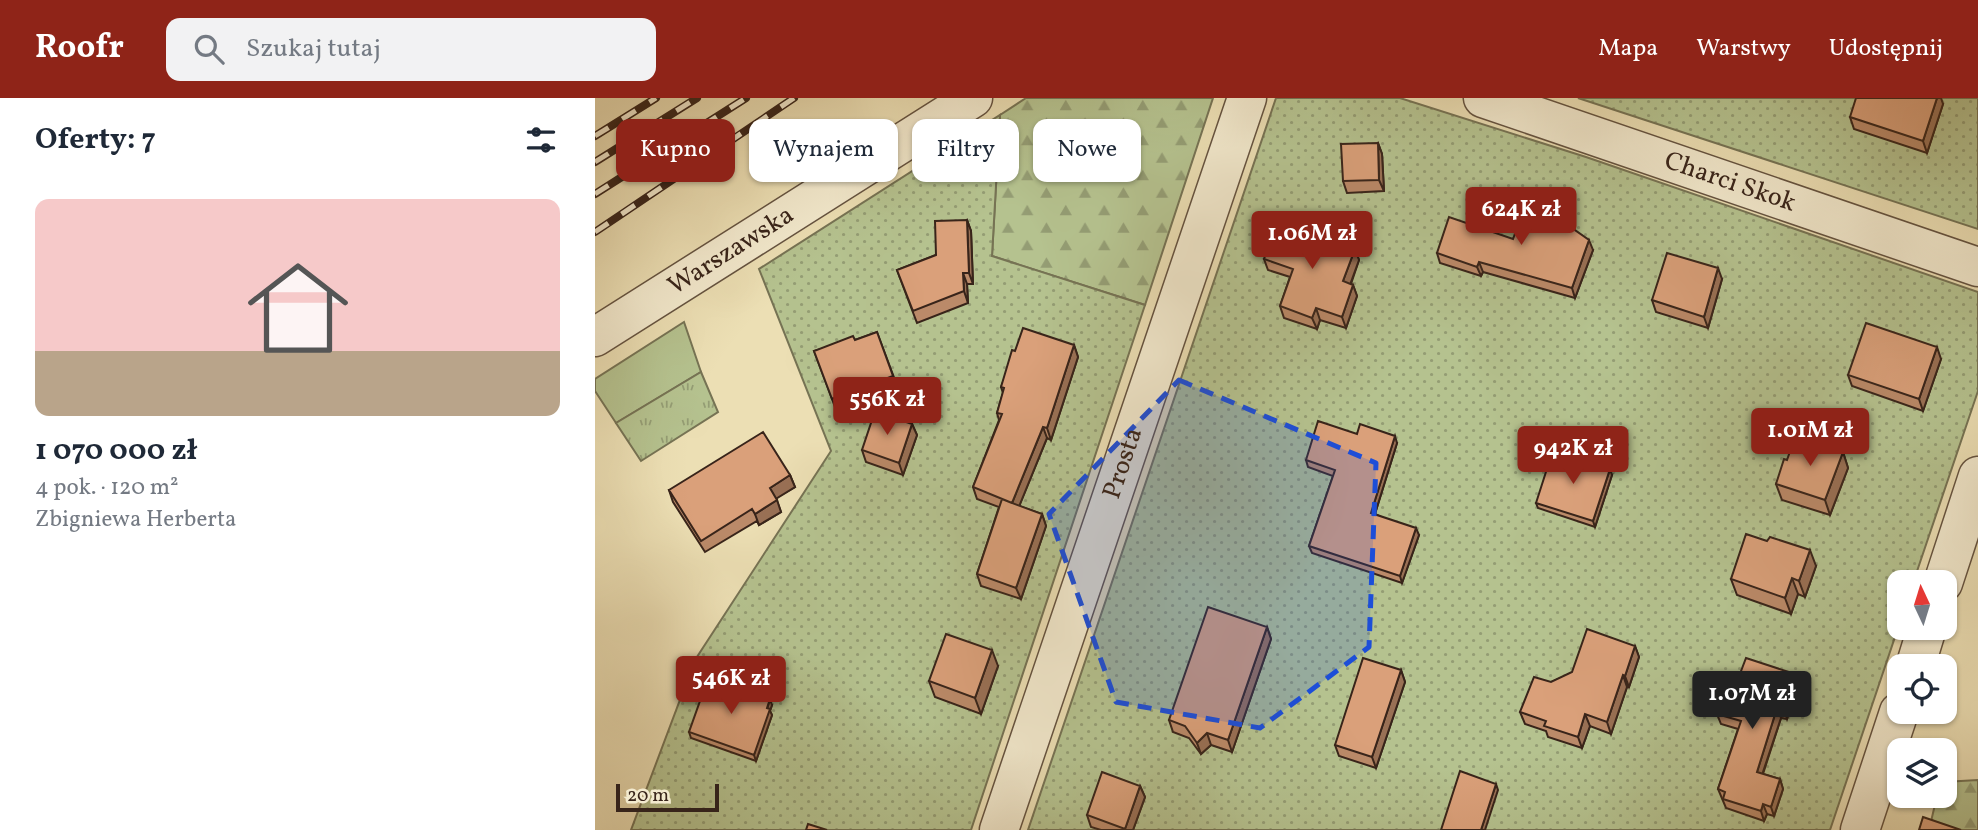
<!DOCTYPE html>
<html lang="pl">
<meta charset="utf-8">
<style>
body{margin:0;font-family:Vollkorn,serif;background:#f2f2f3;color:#1f2937;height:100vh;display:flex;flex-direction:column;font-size:26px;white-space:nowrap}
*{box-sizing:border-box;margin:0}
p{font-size:23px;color:#747a83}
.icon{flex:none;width:38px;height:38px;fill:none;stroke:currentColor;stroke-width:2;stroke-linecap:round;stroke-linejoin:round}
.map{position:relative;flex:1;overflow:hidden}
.panel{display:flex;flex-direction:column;background:#fff;width:595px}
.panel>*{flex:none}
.guide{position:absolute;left:21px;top:21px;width:665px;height:63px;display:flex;gap:14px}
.needle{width:46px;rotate:356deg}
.fabs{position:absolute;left:1292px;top:472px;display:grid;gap:14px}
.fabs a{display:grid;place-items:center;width:70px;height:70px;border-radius:14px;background:#fff;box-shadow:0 2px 5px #0004;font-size:35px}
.scale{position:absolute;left:21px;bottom:18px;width:103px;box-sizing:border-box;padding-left:7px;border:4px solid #38241a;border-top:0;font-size:19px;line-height:24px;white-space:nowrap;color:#38241a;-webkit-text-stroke:5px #f3eace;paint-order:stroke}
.price{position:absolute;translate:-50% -60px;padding:0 16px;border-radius:7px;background:#8f2418;color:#fff;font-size:23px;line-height:46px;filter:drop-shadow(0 2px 4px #0008)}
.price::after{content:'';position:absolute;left:50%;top:42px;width:21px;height:16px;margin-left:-10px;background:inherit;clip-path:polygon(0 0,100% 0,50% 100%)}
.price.current{background:#222;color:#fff}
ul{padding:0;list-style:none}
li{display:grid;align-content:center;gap:14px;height:371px;padding:0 35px}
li+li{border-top:2px solid #e0e1e3}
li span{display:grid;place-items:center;height:217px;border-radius:14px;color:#555}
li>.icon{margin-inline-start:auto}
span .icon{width:126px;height:126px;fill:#fffc;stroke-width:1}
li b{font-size:30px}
h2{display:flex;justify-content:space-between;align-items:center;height:84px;padding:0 35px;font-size:30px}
.chip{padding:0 24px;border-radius:14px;background:#fff;box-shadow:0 2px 5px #0004;font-size:24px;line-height:63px}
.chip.current{background:#8f2418;color:#fff}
header{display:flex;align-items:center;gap:42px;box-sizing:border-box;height:98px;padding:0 35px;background:#8f2418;color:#fff}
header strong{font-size:33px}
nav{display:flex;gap:38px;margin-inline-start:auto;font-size:24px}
.search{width:490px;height:63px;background:#f2f2f3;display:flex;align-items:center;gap:18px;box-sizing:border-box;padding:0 24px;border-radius:14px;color:#747a83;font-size:26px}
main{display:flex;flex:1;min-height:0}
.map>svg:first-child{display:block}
.grass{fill:#b5c28f;stroke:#767354;stroke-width:2}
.forest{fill:url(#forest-firs);stroke:#767354;stroke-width:2}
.park{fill:url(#park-tufts);stroke:#767354;stroke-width:2}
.garden{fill:url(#garden-dots);stroke:#767354;stroke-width:2}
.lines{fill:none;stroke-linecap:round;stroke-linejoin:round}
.minor-casing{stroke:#655340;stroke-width:41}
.tertiary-casing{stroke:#655340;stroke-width:41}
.minor{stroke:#f3eace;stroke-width:38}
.tertiary{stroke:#f3eace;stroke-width:38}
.rail-casing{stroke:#38241a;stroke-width:8}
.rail{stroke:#f3eace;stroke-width:5;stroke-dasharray:16;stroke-linecap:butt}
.wall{fill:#bb8a69;stroke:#38241a;stroke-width:2}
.shaded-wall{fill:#997055;stroke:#38241a;stroke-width:2}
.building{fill:#daa07a;stroke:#38241a;stroke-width:2}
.marked{fill:#1d4ed8;fill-opacity:0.2;stroke:#1d4ed8;stroke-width:5;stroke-dasharray:14 9;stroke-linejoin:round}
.labels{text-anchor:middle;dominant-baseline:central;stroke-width:7;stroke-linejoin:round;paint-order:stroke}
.street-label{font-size:26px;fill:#38241a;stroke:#f3eace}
</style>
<header>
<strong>Roofr</strong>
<div class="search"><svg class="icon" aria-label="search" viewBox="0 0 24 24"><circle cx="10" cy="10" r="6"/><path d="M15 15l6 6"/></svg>Szukaj tutaj</div>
<nav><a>Mapa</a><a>Warstwy</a><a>Udostępnij</a></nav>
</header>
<main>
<section class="panel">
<h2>Oferty: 7<svg class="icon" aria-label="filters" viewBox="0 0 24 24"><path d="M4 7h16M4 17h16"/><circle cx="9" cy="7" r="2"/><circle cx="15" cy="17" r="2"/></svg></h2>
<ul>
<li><span style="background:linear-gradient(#f6c9c9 70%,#b9a48a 0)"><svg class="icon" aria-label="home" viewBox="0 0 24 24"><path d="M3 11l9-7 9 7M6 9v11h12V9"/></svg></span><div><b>1 070 000 zł</b><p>4 pok. · 120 m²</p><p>Zbigniewa Herberta</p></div></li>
</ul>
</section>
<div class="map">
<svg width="1383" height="732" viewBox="0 0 1383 732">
<defs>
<pattern id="forest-firs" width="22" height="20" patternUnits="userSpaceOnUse" patternTransform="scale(1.75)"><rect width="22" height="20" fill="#b5c28f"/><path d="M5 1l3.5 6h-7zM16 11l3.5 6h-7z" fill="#949d74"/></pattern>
<pattern id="park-tufts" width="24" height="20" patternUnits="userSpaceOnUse" patternTransform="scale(1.75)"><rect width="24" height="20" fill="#b5c28f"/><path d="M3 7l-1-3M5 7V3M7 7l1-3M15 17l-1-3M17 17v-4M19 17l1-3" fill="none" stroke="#949d74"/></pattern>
<pattern id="garden-dots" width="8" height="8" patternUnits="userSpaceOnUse" patternTransform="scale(1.75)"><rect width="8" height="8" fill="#b5c28f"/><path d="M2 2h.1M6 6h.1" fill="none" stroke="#949d74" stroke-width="1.8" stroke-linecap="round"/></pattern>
</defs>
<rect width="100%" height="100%" fill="#ecdfb4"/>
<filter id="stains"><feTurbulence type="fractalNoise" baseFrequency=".00286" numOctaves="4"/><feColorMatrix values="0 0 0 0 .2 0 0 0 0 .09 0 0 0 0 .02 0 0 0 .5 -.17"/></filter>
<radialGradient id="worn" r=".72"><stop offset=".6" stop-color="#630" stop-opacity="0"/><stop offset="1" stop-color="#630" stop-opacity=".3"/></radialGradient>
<path class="grass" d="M89 224 106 274 21 325 0 293V281Z"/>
<path class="forest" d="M431 0H618L550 207 397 158 405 17Z
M1383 682V732H1334L1342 698H1349V684Z"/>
<path class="park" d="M106 274 123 314 46 363 21 325Z"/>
<path class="garden" d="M681 0H805L991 59 1383 194V293L1318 485H1304V527L1235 732H433Z
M983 0H1383V131Z
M405 17 397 158 550 207 376 732H36L100 562 236 353 164 171Z"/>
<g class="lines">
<defs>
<g id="minor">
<path id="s1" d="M888 0 1383 169"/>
<path d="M1348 485 1383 378"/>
<path d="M1320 569 1332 530"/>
<path id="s2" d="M404 732 652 0"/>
<path d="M1265 732 1304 614"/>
</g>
<g id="tertiary">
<path id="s3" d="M0 239 378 0"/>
</g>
</defs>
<use href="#minor" class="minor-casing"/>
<use href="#tertiary" class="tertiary-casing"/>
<use href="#minor" class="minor"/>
<use href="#tertiary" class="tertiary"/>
<defs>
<path id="rail" d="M0 38 61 0
M0 64 102 0
M0 96 151 0
M0 134 199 0"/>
</defs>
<use href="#rail" class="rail-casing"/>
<use href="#rail" class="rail"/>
</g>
<path class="wall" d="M1348 6 1332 55 1259 31 1255 19Z
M783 45 787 56 789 93 752 95 748 83Z
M372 122 376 133 378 186H372L373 205 322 225 302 172 341 157Z
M918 141 998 152 980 200 888 174 886 178 845 165 842 155Z
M760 151 764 162 756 186 758 187 762 198 751 230 725 222 722 231 689 220 685 208 695 179 673 172 669 161Z
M1127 181 1113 230 1061 214 1057 202Z
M282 234 304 293 243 317 219 253 260 242Z
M479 247 483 259 456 342 452 340 424 408 447 416 451 428 426 501 386 488 382 476 404 409 382 401 378 389 404 322 402 315 408 295 406 289 420 253Z
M1346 261 1328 313 1257 288 1253 277Z
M317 326 322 337 308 377 271 364 267 352Z
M762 336 802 345 780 416 824 437 807 485 717 455 714 448 738 378 713 369 711 362Z
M1248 354 1253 370 1235 417 1187 402 1181 386 1192 362Z
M195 377 200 389 181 400 186 414 164 427 162 423 110 454 78 404 74 392Z
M1017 377 1000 429 943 410 941 405Z
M1221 468 1210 499 1203 496 1196 516 1142 497 1136 481Z
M672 529 676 541 637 654 616 647 606 656 594 640 578 634 574 622Z
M1040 548 1044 559 1034 589H1032L1016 636 995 628 987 650 953 639 951 633 930 626 925 614 956 584Z
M403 568 386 616 340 599 334 583Z
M806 572 810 584 781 670 744 658 740 647Z
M1143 581 1203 585 1192 621 1186 620 1168 676 1185 681 1188 691 1179 718 1172 716 1169 723 1131 710 1123 691 1143 631 1126 626 1122 616Z
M177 607 175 613 177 617 161 663 96 640 94 634Z
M545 688 550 699 538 732H506L496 729 492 717Z"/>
<path class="shaded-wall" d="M1342 0H1346L1348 6 1332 55 1328 43Z
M783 45 787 56 789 93 784 82Z
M372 122 376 133 378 186 374 175Z
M994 142 998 152 980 200 977 190Z
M760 151 764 162 752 195 748 183Z
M884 164 888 174 886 178 882 169Z
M1123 170 1127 181 1113 230 1109 219Z
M368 175 372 186 373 205 369 193Z
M758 187 762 198 751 230 747 219Z
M721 210 725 222 722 231 717 220Z
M479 247 483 259 456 342 452 330Z
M1342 249 1346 261 1328 313 1324 301Z
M317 326 322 337 308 377 304 365Z
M448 329 452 340 421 416 417 405Z
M800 338 802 345 778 422 776 415Z
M1248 354 1253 370 1235 417 1230 402Z
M1015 371 1017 377 1000 429 998 423Z
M195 377 200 389 179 402 175 390Z
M182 402 186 414 164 427 160 416Z
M447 416 451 428 426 501 421 490Z
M821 430 824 437 807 485 805 478Z
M1215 452 1221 468 1210 499 1204 483Z
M1197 480 1203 496 1196 516 1190 500Z
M672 529 676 541 637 654 633 642Z
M1040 548 1044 559 1034 589 1030 578Z
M397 552 403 568 386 616 380 600Z
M806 572 810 584 781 670 777 659Z
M1200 576 1203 585 1192 621 1189 612Z
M1028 577 1032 589 1016 636 1012 624Z
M175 601 177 607 175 613 177 617 161 663 159 657Z
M1182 610 1186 620 1165 683 1162 674Z
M990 616 995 628 987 650 983 639Z
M612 635 616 647 606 656 602 645Z
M1185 681 1188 691 1179 718 1176 709Z
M901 686 903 692 890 732H886Z
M545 688 550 699 538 732H531L530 731Z
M1168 706 1172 716 1169 723 1166 713Z"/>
<path class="building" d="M1261 0H1342L1328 43 1255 19Z
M783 45 784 82 748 83 746 46Z
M935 107 954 114 994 142 977 190 884 164 882 169 842 155 854 119 918 141 927 117 931 118Z
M372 122 374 175H368L369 193 318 213 302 172 341 157 340 123Z
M681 126 760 151 748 183 758 187 747 219 721 210 717 220 685 208 698 171 669 161Z
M1072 155 1123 170 1109 219 1057 202Z
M1271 225 1342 249 1324 301 1253 277Z
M428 230 479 247 452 330 448 329 417 405 447 416 421 490 382 476 407 401 417 405 378 389 407 316 402 315 409 290 406 289 417 252 420 253Z
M282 234 298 278 237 301 219 253 258 238 260 242Z
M280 313 317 326 304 365 267 352Z
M723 323 762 336 765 326 800 338 776 415 821 430 805 478 714 448 740 372 711 362Z
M168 334 195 377 175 390 182 402 160 416 157 411 106 443 74 392Z
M1200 339 1248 354 1230 402 1181 386 1189 361 1192 362Z
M958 352 1015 371 998 423 941 405Z
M1151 436 1172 443 1175 439 1215 452 1204 483 1197 480 1190 500 1136 481Z
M613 509 672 529 633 642 612 635 602 645 590 628 574 622Z
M992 531 1040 548 1030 578 1028 577 1012 624 990 616 983 639 949 628 951 623 925 614 939 579 956 584 977 574Z
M351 536 397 552 380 600 334 583Z
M768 560 806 572 777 659 740 647Z
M1151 560 1200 576 1189 612 1182 610 1162 674 1185 681 1176 709 1168 706 1166 713 1128 701 1130 694 1123 691 1146 623 1122 616 1134 578 1143 581Z
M116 580 175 601 172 610 175 611 159 657 94 634 110 589 112 590Z
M865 673 901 686 886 732H846Z
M507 674 545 688 530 731 492 717Z
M1328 719 1366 732H1324Z
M213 726 232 732H211Z"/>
<path class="marked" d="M584 282 781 365 774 549 665 630 521 604 454 416Z"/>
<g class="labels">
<g class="street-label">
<text stroke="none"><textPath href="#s1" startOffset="261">Charci Skok</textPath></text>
<text stroke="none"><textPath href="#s3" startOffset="161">Warszawska</textPath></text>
<text stroke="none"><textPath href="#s2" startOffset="387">Prosta</textPath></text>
</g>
</g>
<rect width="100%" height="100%" filter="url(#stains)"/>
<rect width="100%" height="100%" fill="url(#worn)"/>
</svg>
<div class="fabs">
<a><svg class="needle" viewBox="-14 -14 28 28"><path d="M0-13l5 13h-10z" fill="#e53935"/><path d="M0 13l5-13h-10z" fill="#747a83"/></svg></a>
<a><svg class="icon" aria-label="locate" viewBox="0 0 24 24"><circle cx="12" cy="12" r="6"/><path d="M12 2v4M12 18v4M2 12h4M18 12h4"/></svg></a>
<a><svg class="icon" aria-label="layers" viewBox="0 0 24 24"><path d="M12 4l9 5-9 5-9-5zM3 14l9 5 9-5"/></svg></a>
</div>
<div class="scale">20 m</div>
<b class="price" style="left:926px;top:149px">624K zł</b>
<b class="price" style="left:717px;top:173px">1.06M zł</b>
<b class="price" style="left:292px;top:339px">556K zł</b>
<b class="price" style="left:1215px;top:370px">1.01M zł</b>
<b class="price" style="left:978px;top:388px">942K zł</b>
<b class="price" style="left:136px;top:618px">546K zł</b>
<b class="price current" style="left:1157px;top:633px">1.07M zł</b>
<div class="guide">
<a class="chip current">Kupno</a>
<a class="chip">Wynajem</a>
<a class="chip">Filtry</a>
<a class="chip">Nowe</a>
</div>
</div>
</main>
